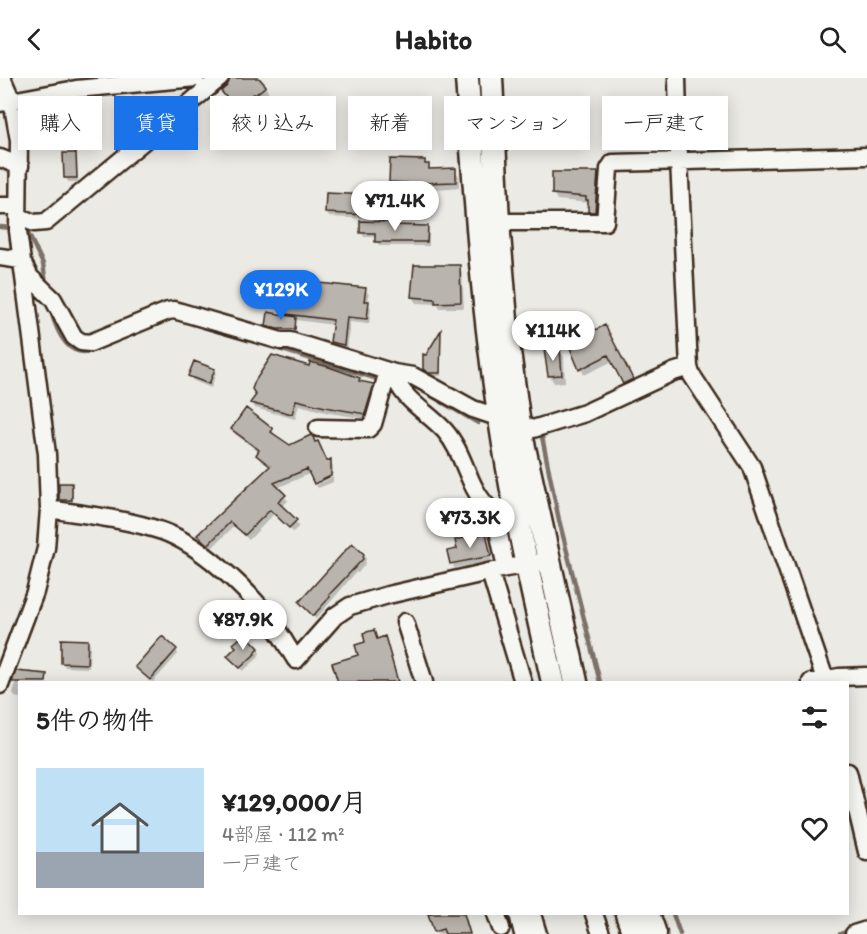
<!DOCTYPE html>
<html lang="ja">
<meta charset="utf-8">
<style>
body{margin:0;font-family:Itim,"Klee One",sans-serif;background:#f6f6f6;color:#222;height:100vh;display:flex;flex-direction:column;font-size:22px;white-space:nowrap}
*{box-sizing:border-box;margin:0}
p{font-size:20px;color:#767676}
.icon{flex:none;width:33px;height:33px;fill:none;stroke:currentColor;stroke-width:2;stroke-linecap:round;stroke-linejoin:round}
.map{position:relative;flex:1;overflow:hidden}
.panel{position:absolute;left:18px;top:603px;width:831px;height:234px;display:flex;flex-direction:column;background:#fff;border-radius:0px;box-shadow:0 3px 15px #0003}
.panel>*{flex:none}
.hud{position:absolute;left:18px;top:18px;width:831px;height:54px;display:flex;gap:12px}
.price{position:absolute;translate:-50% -51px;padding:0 14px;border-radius:21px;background:#fff;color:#222;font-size:20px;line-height:39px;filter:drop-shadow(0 2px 3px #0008)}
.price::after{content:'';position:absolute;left:50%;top:36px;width:18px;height:14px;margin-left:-9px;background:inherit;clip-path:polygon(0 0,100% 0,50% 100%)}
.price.selected{background:#1a73e8;color:#fff}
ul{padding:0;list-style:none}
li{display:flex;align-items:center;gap:18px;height:150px;padding:0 18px}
li span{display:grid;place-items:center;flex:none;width:168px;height:120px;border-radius:0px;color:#555}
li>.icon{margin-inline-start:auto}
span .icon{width:72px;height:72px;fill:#fffc;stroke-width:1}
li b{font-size:26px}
h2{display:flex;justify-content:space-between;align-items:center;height:72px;padding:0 18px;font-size:26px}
.tag{padding:0 21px;border-radius:0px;background:#fff;box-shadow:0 3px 15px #0003;font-size:21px;line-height:54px}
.tag.selected{background:#1a73e8;color:#fff}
header{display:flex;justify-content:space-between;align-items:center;height:78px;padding:0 18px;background:#fff;font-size:27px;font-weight:800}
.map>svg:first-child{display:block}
.shadow{fill:#0003}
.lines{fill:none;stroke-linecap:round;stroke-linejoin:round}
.stream{stroke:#7c7167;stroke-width:4.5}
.building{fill:#bab4ae;stroke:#3b2a1e;stroke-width:1.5}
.minor-casing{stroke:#3b2a1e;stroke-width:21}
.highway-casing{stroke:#3b2a1e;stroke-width:27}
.minor{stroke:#f6f6f2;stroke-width:16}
.highway{stroke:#f6f6f2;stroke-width:22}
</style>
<header><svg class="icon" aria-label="back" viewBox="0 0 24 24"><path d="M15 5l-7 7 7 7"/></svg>Habito<svg class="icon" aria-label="search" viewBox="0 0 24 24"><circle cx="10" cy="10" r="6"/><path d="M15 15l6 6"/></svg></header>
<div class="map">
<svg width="867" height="856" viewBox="0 0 867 856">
<rect width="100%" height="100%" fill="#ebeae5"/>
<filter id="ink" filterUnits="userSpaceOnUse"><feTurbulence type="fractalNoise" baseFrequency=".0167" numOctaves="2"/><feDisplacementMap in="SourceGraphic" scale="12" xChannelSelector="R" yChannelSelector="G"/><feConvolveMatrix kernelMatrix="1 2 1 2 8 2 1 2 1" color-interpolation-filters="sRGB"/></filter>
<g filter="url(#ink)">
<path class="shadow" d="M231 0H261L269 16 260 23 237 33 227 20Z
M192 44 198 57 186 62 184 57Z
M75 76 77 81 78 104H68L66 100Z
M424 84 431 92H455L459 98V110L426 111V117L411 116 408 110H394L391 104Z
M597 96 601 102 598 140H594L590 133V125L557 122 553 115Z
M370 119 372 123V141L329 139 326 134Z
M394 145 396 148 427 149 429 153V168H379L376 159H364L362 155Z
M459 188 462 195 464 230H440L438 226 416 225 413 218Z
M365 211 369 217 368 224 371 231 369 246 350 244 347 273 335 270 332 264 334 247 296 242V253L279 252 267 247 290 239 288 236Z
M441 255V298H432L424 291 427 278Z
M608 255 635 308 628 311 613 283 584 297 568 261 578 262Z
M560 272 564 279 565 304 554 305 550 298 546 273Z
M214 292 216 296 211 310 192 302 190 298Z
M359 301 361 305 373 307 376 313 368 341 329 335 299 327 295 341 255 330 252 325Z
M232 351 272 352 275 357 289 369 327 385 330 383 333 388V396L315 404 309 396 277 410 288 423 281 429 299 448 293 454 274 436 249 462 234 448 211 471 199 458 270 389 260 382 257 377 259 374 235 356Z
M333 399V404L318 410 316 407Z
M71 407 73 411V426H63L61 422Z
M485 457 492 483 454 490 449 474 459 473Z
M363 477 366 481 365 486 358 495 356 494 316 541 303 529 300 524Z
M374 554 378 562 384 560 388 567 399 604H339L334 586 360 578Z
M87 563 90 567 89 590 65 589 63 585Z
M235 567 258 571 260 575 257 581 243 593 229 578 237 570Z
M176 572 178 576 153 604 137 589Z
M18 595 40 601V604H20V620L15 619 13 615Z
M431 836H465L471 856H437Z"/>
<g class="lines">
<path class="stream" d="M0 149 26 151 43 186 46 205
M51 233C57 255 69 283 96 271
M276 270 381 302
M411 306 478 345
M541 354 559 442 600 604
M673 836 680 856
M840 856 851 852"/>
</g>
<path class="building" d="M230 0H259L266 8 255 17 254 16 232 26 221 13 227 8Z
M191 38 197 52 183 58 178 48Z
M63 75H76L77 100H64Z
M390 81 425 82V86H429V91L456 90V104L424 105 423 111 406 110 407 105 389 104Z
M552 94H598L595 134H588V122H586V119L552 116Z
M326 115 371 117 370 137 325 135Z
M360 143 395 144V147L428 148 427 164H375V155H360Z
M414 187H460L461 224 435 225V221L411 219Z
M290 202 366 210 364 223H369L367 241 347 239 344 267 330 264 333 242 286 236Z
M268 234 296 239 295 251H277L266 248Z
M605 247 633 301 623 306 608 277 579 292 566 260 577 256 579 260Z
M441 252 440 295H429L423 291V276L426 277Z
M560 270 562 297 548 298 544 271Z
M272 277 309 288 310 284 329 289 360 300 359 303 374 306 365 336 325 329 296 322 292 336 250 325 256 317 252 311 255 303Z
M194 283 215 291 209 306 188 298Z
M246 330 273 351 271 354 290 367 311 357 313 359 315 364 318 363 327 383 331 381V398L314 406 307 391 274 405 286 417 278 424 297 442 289 450 270 432 245 457 230 444 208 467 197 457 270 388 256 377 259 372 231 351Z
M59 405H72V422H59Z
M486 455 491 478 450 486 447 473 457 471 455 462Z
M352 465 364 476 363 481 329 517 330 519 313 538 299 524Z
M374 552 377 561 385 558 398 604H338L332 585 358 577 355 567 365 564 363 555Z
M245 556 259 570 254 575 255 576 240 590 227 578 236 569 233 566Z
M162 558 177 571 150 602 135 589Z
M61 561 88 562 87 586 61 585Z
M16 593 47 596 46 604H12Z
M428 836H464L470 856H445L443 851 434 854Z"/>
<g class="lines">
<defs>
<path id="minor" d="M677 0 679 82 689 289 691 296 752 389 826 604
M0 25 76 11 196 0
M0 80 20 88
M0 128H18
M18 138 34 145 46 144 220 0
M498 144H605L609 91 613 85 867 78
M0 179 21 182
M21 182 30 199 53 221 74 259 81 264 90 265 168 233 174 232 281 263H290L394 295 413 298 473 331 533 351 585 335 673 294 689 289
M394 295C400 321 428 334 445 353 465 376 468 410 488 429 498 439 515 438 528 439
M318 350 368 351 373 346 388 293
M49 431C87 437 126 441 162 453 199 466 245 509 268 539 279 553 287 568 296 582L335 538 350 528 388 517 506 490 537 485
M494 433 506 490
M490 494 523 604
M405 544 424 604
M811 604 839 599 867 598
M0 607 35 514 46 470 49 431 47 376 18 153 19 62 12 23 2 0
M848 694 867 774
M496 836 501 850
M518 836 523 856
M532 836 538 856
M594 836 601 856
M854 856 867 852"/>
<path id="highway" d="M467 0C475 114 482 228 500 341 513 429 533 517 553 604
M491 0 498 144 508 266 519 347 576 604
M627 836 634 856
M648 836 655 856"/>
</defs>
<use href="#minor" class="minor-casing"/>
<use href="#highway" class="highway-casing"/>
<use href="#minor" class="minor"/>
<use href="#highway" class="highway"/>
</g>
</g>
</svg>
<b class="price" style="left:395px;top:154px">¥71.4K</b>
<b class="price selected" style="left:281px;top:243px">¥129K</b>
<b class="price" style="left:553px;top:284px">¥114K</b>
<b class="price" style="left:470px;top:471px">¥73.3K</b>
<b class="price" style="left:243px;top:573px">¥87.9K</b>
<div class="hud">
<a class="tag">購入</a>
<a class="tag selected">賃貸</a>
<a class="tag">絞り込み</a>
<a class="tag">新着</a>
<a class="tag">マンション</a>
<a class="tag">一戸建て</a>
</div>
<section class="panel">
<h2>5件の物件<svg class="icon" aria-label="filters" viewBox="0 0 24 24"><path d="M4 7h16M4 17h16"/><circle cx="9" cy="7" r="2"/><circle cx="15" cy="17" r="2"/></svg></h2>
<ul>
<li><span style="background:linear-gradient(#bfe0f5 70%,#9aa5b1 0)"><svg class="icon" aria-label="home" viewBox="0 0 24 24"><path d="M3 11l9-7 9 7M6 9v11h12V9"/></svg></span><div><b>¥129,000/月</b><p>4部屋 · 112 m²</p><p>一戸建て</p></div><svg class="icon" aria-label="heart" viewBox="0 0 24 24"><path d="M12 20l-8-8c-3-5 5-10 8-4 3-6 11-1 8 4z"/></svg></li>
</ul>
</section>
</div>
